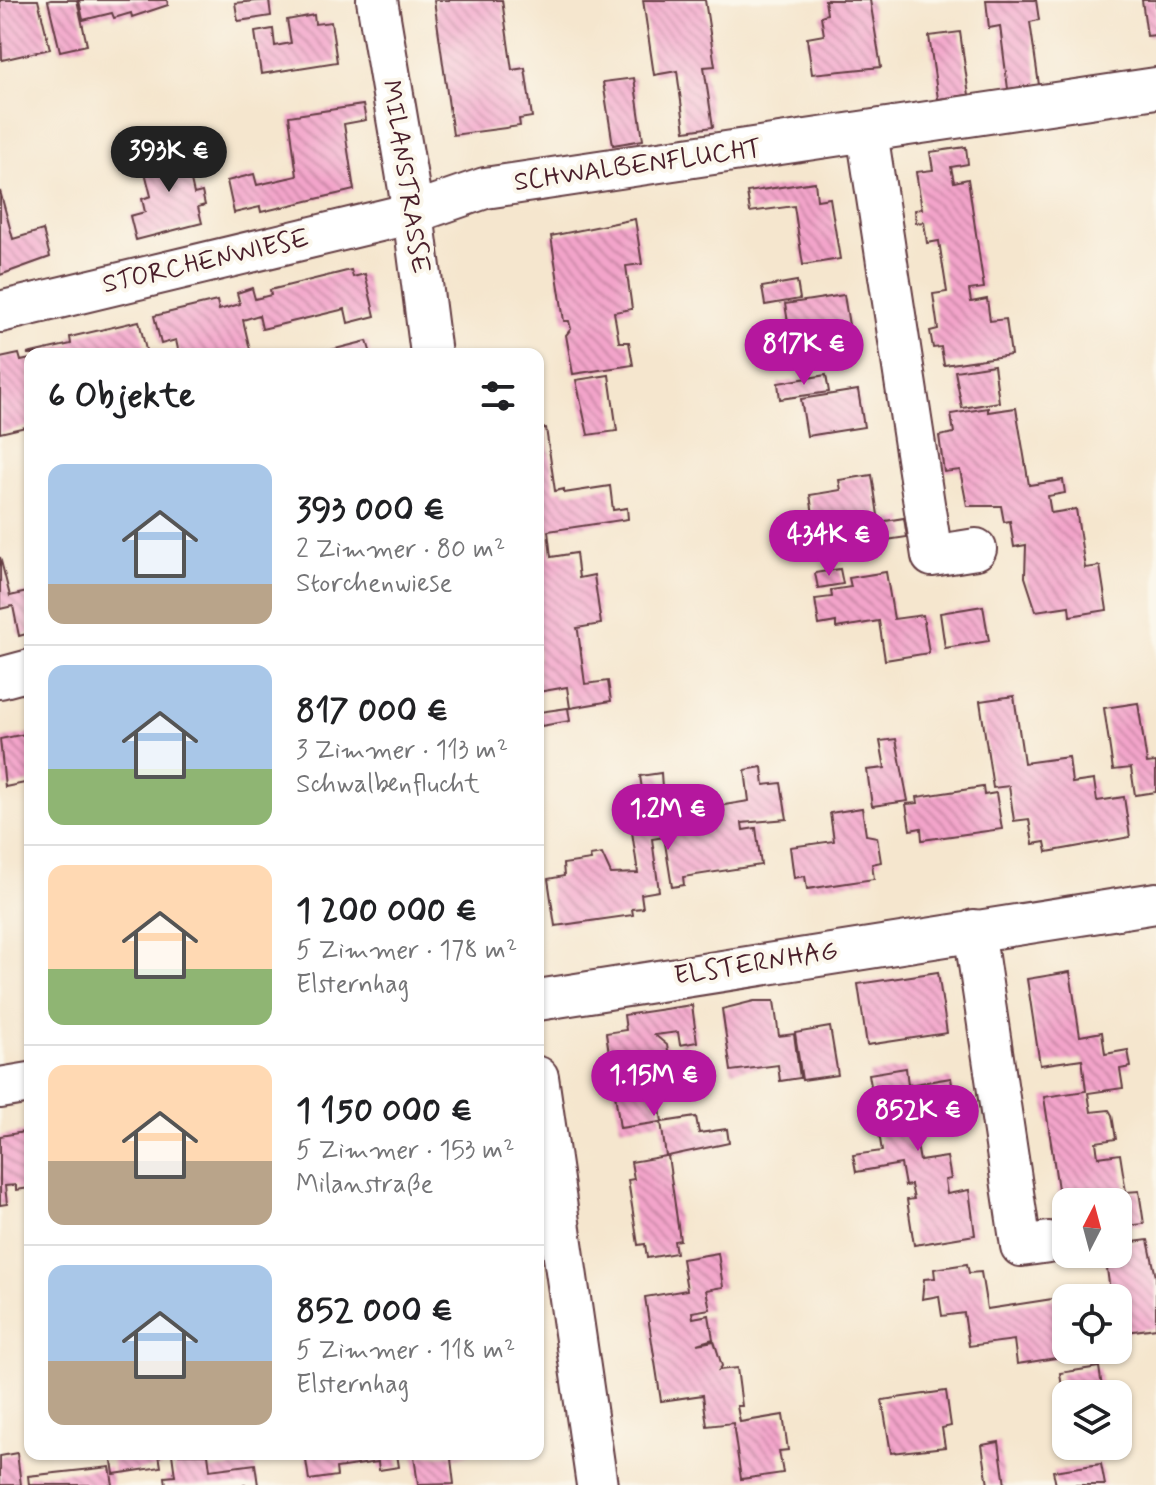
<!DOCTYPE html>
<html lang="de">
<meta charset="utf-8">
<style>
body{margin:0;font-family:Mynerve,sans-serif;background:#f6f6f6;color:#202124;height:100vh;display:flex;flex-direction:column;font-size:30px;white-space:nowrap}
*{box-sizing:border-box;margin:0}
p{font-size:26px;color:#757577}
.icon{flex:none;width:44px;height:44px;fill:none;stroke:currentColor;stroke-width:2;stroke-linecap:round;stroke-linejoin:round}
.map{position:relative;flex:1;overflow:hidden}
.drawer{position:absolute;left:24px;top:348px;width:520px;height:1112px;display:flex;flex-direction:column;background:#fff;border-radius:16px;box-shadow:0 2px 6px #0004}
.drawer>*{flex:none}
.needle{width:52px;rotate:6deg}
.buttons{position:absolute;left:1052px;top:1188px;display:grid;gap:16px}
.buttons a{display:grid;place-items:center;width:80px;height:80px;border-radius:16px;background:#fff;box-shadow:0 2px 6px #0004;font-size:40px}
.price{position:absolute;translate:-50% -68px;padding:0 18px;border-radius:28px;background:#b5179e;color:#fff;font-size:26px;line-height:52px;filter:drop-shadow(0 2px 4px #0008)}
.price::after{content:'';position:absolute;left:50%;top:48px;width:24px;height:18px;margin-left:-12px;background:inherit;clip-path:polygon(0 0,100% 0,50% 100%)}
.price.current{background:#222;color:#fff}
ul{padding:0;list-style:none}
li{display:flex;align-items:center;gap:24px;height:200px;padding:0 24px}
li+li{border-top:2px solid #e0e0e0}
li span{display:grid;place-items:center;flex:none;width:224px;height:160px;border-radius:16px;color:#555}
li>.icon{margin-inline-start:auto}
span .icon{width:96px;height:96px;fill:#fffc;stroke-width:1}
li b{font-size:34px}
h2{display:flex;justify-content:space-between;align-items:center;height:96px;padding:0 24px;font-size:34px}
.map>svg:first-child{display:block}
.building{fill:url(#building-back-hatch)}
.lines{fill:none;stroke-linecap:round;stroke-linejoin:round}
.minor-casing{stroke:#643d43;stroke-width:44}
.minor{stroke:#fff;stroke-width:40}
.labels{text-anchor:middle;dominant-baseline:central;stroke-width:8;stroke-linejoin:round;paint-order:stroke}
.street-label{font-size:26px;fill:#4a1f2b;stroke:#fbf7ec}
</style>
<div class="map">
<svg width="1156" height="1485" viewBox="0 0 1156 1485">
<defs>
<pattern id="building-back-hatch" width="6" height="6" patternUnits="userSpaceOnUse" patternTransform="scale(2)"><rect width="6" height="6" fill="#f3a4ca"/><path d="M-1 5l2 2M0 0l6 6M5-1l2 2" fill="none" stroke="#c785a4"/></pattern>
</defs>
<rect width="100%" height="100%" fill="#fbf7ec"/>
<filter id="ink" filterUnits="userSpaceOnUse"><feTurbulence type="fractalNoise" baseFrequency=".0125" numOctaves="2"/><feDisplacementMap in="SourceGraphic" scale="16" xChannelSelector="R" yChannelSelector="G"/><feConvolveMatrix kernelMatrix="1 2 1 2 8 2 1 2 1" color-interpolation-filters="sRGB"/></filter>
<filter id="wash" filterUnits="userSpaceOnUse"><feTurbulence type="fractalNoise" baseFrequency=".006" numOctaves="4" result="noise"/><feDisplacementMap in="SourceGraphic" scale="32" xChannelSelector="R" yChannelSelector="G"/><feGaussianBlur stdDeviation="1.8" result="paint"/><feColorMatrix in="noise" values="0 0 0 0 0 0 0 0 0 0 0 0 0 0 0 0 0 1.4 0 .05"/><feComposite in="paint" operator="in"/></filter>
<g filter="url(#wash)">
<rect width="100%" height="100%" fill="#f5e6ce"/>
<g id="blocks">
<path class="building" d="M0 0H38L50 49 2 60Z
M51 0H77L87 45 60 51 48 1Z
M79 0H167L168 5 132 17 131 13 114 18 112 13 83 20Z
M269 0 271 16 238 21 235 3Z
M434 0H502L512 70 525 68 532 117 519 119 520 126 453 135Z
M643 0H705L715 66 704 67 713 127 685 131 677 71 654 75Z
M825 0H870L881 67 812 74 807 38 824 35 821 16 827 14Z
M986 0H1036L1039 20 1030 22 1039 85 1008 89 1000 26 989 28Z
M1142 0H1156V35L1147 36Z
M314 15 315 24 331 22 337 62 261 74 255 32 273 29 275 46 291 43 287 20Z
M960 32 969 95 938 99 929 36Z
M634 78 643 140 613 145 603 82Z
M363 105 366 120 344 124 354 190 261 212 260 207 234 213 227 181 254 174 257 185 297 176 289 116Z
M190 144 198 179 191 181 194 194 202 192 205 205 198 207 202 223 136 240 130 216 145 212 142 199 151 196 141 156Z
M966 147 968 164 951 167 954 182 968 179 980 261 984 288 969 290 971 302 987 299 990 321 1006 319 1011 355 944 365 941 347 933 348 930 331 938 329 933 294 947 292 939 241 927 243 924 222 916 223 915 210 922 209 916 172 933 170 930 152Z
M815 182 817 200 830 198 840 259 803 265 794 206 750 212 747 192Z
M0 191 13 239 43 230 50 257 0 275Z
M635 219 642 264 626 266 632 309 614 312 619 342H629L633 365 573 374 566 335 571 329 569 321H564L551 236Z
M351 270 353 277 365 274 375 316 348 323 345 309 262 329 259 315 243 320 251 354H179L176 340 161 344 154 316 217 301 219 310 240 304 237 293 252 288 255 299 271 295 270 290Z
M797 281 800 299 765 305 762 287Z
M844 295 850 331 791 341 785 304Z
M139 321 147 354H27L71 344 70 337Z
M367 341 371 354H319V353Z
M19 354 21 361 30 359V426L0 433V358Z
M994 365 999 402 962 408 955 371Z
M609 375 617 431 588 435 576 380Z
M826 375 829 392 780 399 778 383Z
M858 390 864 427 807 436 801 399Z
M988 408V412L1016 408 1029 485 1063 480 1065 493 1048 496 1051 513 1076 509 1085 568 1100 566 1107 610 1070 616 1069 606 1036 611 1025 577 1026 545 1014 547 1010 521 1004 522 1001 506H967L960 470 944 472 939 436 954 433 951 414Z
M546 428 555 491 564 489V493L610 486 613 510 627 508 628 519 548 531 551 557 576 553 579 578 594 575 601 624 577 628 578 631 585 684 608 681 611 701 570 708 567 687 538 692V429Z
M872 475 879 522 904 518 907 537 873 542 870 525 816 534 810 495 841 490 839 480Z
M0 557 10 596 27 592 30 633 19 636 13 606 0 609Z
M840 569 843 584 818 588 815 573Z
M886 572 894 619 923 615 929 653 885 660 879 621 836 628V622L819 625 815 599 832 597 831 590 851 587 849 578Z
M983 606 989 641 945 648 940 613Z
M1014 696 1024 763 1069 757 1072 783 1094 780 1097 801 1124 797 1130 837 1047 852 1045 842 1033 844 1029 819 1014 821 1009 786 993 788 980 701Z
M1138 703 1147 763 1156 762V792L1135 795 1131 768 1113 770 1104 708Z
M568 708 570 721 541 726 539 712Z
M30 733V782L5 787 0 739Z
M896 739 908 801 872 806 867 770 885 768 880 741Z
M762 767 764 785 781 783 787 819 742 823 743 830 756 828 761 865 683 877 684 885 672 887 664 837 652 839 659 891 641 894 643 908 632 909 633 915 555 926 548 879 564 876 563 864 591 860 590 856 602 854 611 874 638 873 630 818 646 815 640 776 661 773 664 818 693 812 698 805 706 804V808L749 801 745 770Z
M983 787 984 795 996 793 1002 829 922 840 921 828 910 830 906 804 918 803 917 797Z
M862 808 866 835 877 837 881 862 872 864 874 879 807 889 805 876 794 878 790 847 834 841 830 813Z
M938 972 947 1033 867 1045 858 984Z
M1070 972 1080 1036 1102 1032 1105 1054 1128 1050 1131 1067 1120 1069 1123 1088 1088 1093 1091 1112 1109 1110 1112 1115 1116 1139 1096 1142 1098 1157 1120 1154 1126 1192 1139 1191 1144 1224 1118 1227V1202H1102V1196L1060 1202 1044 1097 1086 1091 1084 1074 1082 1059 1040 1065 1027 979Z
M754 1001H774L779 1036 794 1034 800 1078 780 1081 778 1065 731 1071 722 1009Z
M692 1005 697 1042 680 1045 678 1032 655 1035 667 1045 674 1089 653 1093 654 1101H659L662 1122 696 1117 699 1133 727 1129 729 1143 668 1156 680 1240 674 1241 676 1253 647 1258 645 1244 638 1245 628 1180 634 1179 631 1162 666 1156 661 1122 620 1128 606 1033 626 1030 624 1015Z
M830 1027 838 1075 802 1080 795 1033Z
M906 1068 908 1085 951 1078 958 1122 915 1129 917 1145 920 1161 947 1157 951 1179 945 1180 947 1194 969 1190 975 1235 914 1245 907 1200 914 1199 911 1185 905 1186 901 1164 856 1172 853 1155 882 1151 869 1074Z
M30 1131V1188L16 1190V1185L5 1186 7 1204 0 1205V1136Z
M1148 1240 1156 1277V1328L1118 1333V1298H1111L1105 1254H1118V1244Z
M718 1253 723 1287 706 1290 710 1309 692 1312 693 1318 709 1315 713 1339 697 1344 714 1341 722 1366 719 1370 737 1368 742 1406H737L740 1422 783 1415 788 1450 779 1451 783 1473 741 1479 733 1423 707 1426 703 1395 661 1401 645 1297 687 1290 682 1259Z
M967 1264 969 1273 981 1272 987 1309 1059 1298 1069 1356 1017 1364 1014 1340 969 1346 964 1313 942 1316 939 1296 922 1299 924 1279 935 1278 934 1269Z
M1099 1367 1103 1394H1066L1064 1403 1060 1373Z
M946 1391 951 1426 942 1428 945 1447 891 1453 882 1400Z
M999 1442 1005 1485H988L982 1445Z
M17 1453 21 1485H0V1456Z
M111 1454H159L161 1467 114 1474Z
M172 1454H208L210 1470 255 1464 258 1485H166L165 1477 175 1476Z
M305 1454H397L399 1467 379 1470 378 1462 336 1468 337 1476 309 1480Z
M470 1454 451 1459 454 1484 418 1485 414 1456Z
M1101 1464 1105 1485H1056L1053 1471Z
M110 1467 113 1485H29L28 1476Z"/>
</g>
</g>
<g filter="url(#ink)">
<use href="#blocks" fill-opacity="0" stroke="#643d43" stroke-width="2"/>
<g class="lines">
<defs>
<path id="minor" d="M377 0 413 213 431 354
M867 132 932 556 976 549
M0 312 413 213 485 188 1156 88
M0 678 30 670
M974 930 1021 1246 1049 1242
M538 1000 1156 903
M538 1077 597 1485
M0 1088 30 1083"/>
</defs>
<use href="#minor" class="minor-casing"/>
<use href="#minor" class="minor"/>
</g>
</g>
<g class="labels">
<g class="street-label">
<text transform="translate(638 166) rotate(-8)">SCHWALBENFLUCHT</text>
<text transform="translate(405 177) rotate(81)">MILANSTRASSE</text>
<text transform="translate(206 262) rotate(-13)">STORCHENWIESE</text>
<text transform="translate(756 964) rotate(-9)">ELSTERNHAG</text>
</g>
</g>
</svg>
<div class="buttons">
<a><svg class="needle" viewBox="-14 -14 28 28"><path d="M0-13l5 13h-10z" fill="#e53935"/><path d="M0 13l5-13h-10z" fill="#757577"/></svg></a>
<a><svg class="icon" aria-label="locate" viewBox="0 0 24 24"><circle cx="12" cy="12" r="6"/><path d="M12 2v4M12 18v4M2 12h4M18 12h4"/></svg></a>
<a><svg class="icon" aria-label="layers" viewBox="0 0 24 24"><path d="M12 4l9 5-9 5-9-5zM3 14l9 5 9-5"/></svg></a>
</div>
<b class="price current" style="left:169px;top:194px">393K €</b>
<b class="price" style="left:804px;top:387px">817K €</b>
<b class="price" style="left:829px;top:578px">434K €</b>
<b class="price" style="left:668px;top:852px">1.2M €</b>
<b class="price" style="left:654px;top:1118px">1.15M €</b>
<b class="price" style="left:918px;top:1153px">852K €</b>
<section class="drawer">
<h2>6 Objekte<svg class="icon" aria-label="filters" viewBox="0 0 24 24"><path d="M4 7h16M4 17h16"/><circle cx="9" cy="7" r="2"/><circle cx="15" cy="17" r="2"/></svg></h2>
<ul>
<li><span style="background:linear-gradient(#a9c7e8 75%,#b9a48a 0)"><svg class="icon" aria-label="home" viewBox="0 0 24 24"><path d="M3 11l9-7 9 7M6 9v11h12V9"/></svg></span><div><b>393 000 €</b><p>2 Zimmer · 80 m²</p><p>Storchenwiese</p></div></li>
<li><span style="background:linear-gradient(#a9c7e8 65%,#8fb573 0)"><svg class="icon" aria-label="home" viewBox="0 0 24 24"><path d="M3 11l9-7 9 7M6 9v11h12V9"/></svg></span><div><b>817 000 €</b><p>3 Zimmer · 113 m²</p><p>Schwalbenflucht</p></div></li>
<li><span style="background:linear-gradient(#ffd9b3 65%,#8fb573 0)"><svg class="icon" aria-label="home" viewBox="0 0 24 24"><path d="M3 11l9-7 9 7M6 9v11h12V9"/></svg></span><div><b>1 200 000 €</b><p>5 Zimmer · 178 m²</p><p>Elsternhag</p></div></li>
<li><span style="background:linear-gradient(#ffd9b3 60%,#b9a48a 0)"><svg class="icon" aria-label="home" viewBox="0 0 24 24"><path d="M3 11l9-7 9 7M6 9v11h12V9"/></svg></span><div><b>1 150 000 €</b><p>5 Zimmer · 153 m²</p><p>Milanstraße</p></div></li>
<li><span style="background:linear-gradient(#a9c7e8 60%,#b9a48a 0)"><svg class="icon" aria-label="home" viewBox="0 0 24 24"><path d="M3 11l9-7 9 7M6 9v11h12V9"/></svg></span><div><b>852 000 €</b><p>5 Zimmer · 118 m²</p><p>Elsternhag</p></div></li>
</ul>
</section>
</div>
